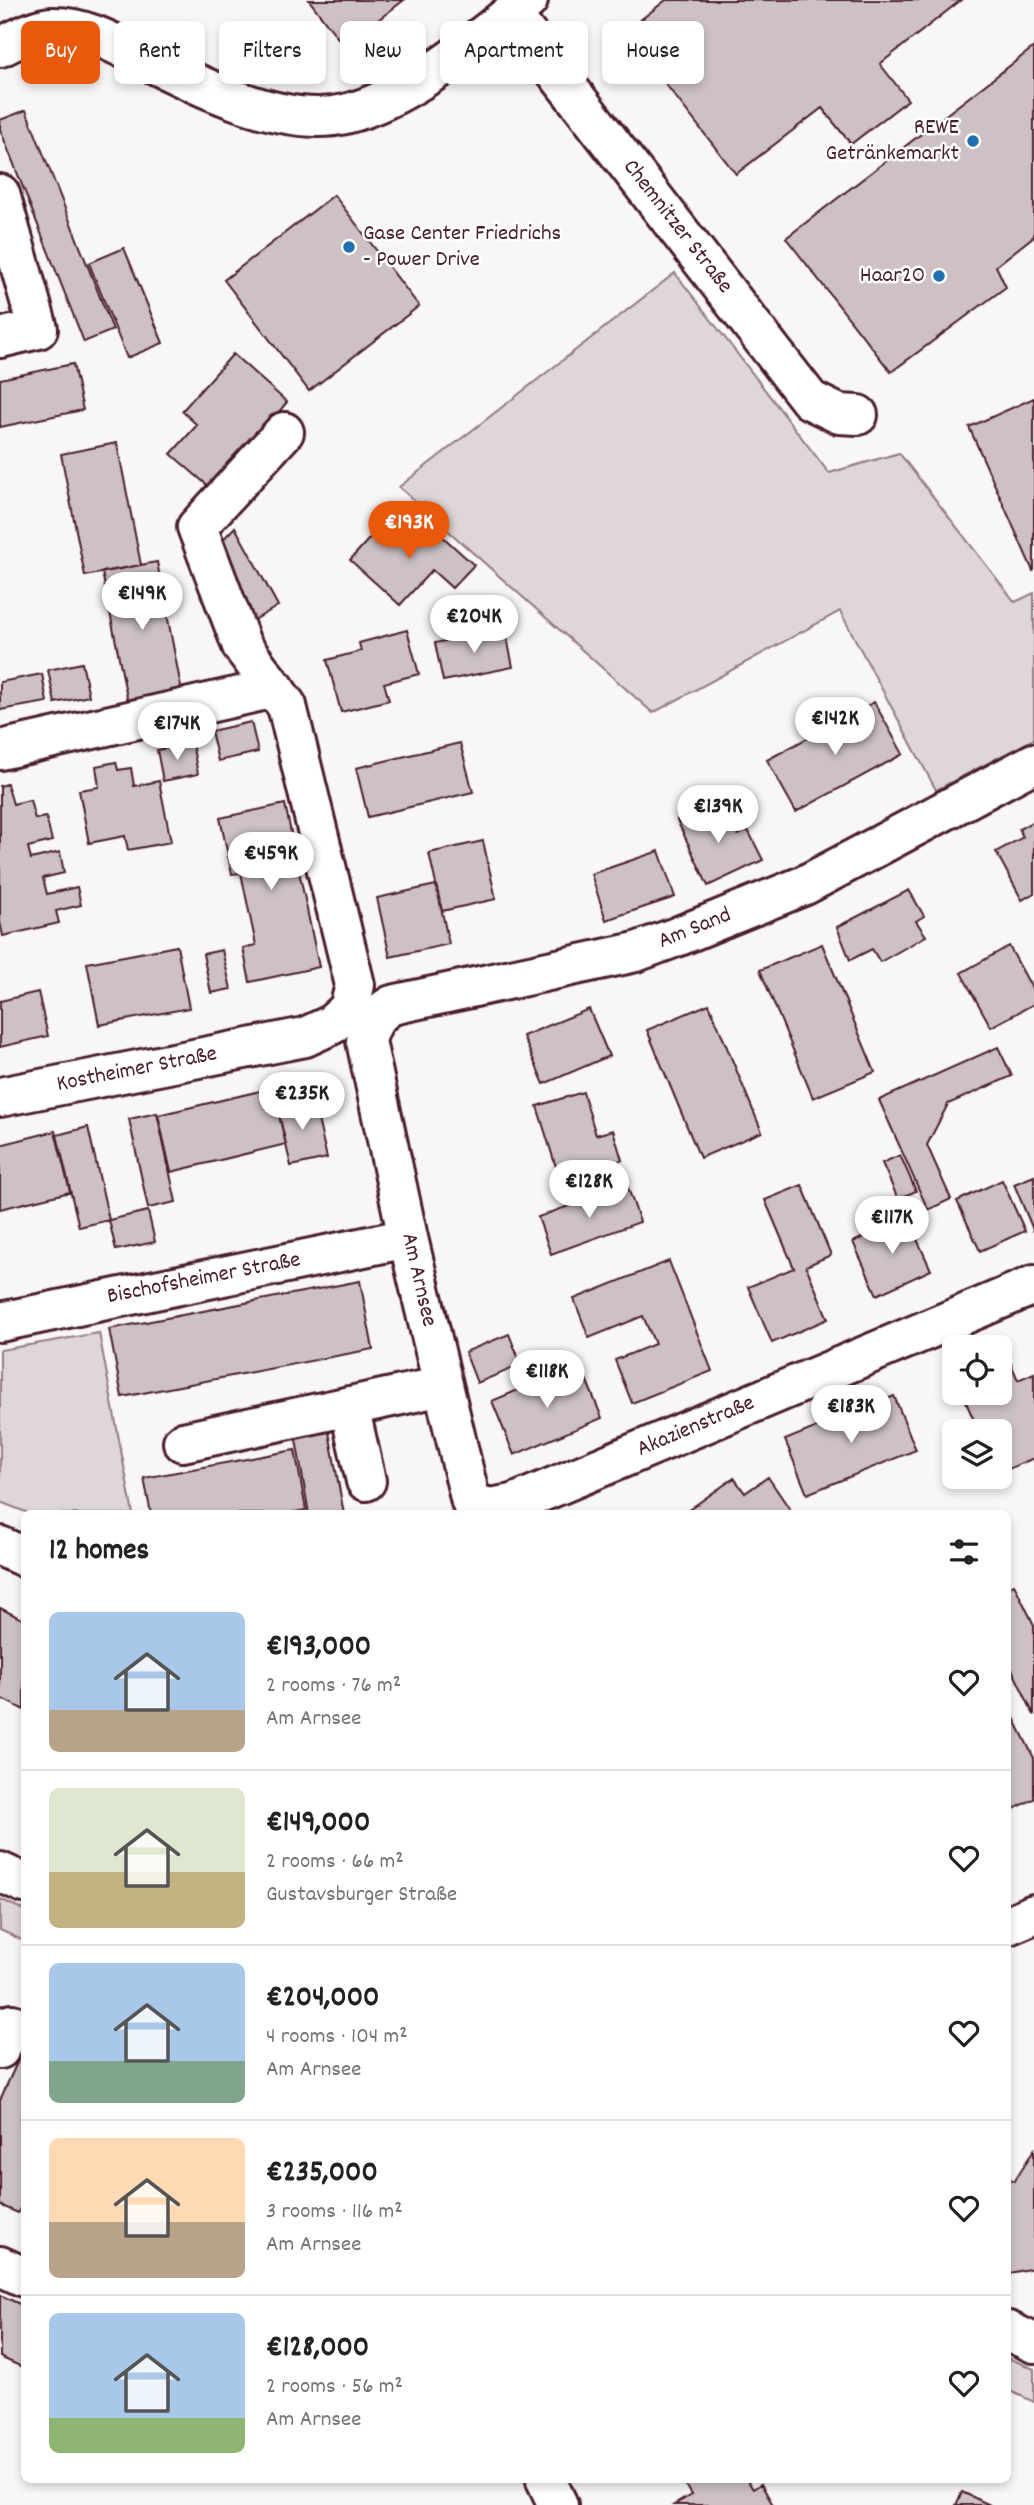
<!DOCTYPE html>
<meta charset="utf-8">
<style>
body{margin:0;font-family:Dekko,sans-serif;background:#f2f2f2;color:#222;height:100vh;display:flex;flex-direction:column;font-size:26px;white-space:nowrap}
*{box-sizing:border-box;margin:0}
p{font-size:23px;color:#767676}
.icon{flex:none;width:38px;height:38px;fill:none;stroke:currentColor;stroke-width:2;stroke-linecap:round;stroke-linejoin:round}
.map{position:relative;flex:1;overflow:hidden}
.panel{position:absolute;left:21px;top:1510px;width:990px;height:973px;display:flex;flex-direction:column;background:#fff;border-radius:10px;box-shadow:0 4px 10px #0003}
.panel>*{flex:none}
.hud{position:absolute;left:21px;top:21px;width:992px;height:63px;display:flex;gap:14px}
.fabs{position:absolute;left:942px;top:1335px;display:grid;gap:14px}
.fabs a{display:grid;place-items:center;width:70px;height:70px;border-radius:10px;background:#fff;box-shadow:0 4px 10px #0003;font-size:35px}
.price{position:absolute;translate:-50% -60px;padding:0 16px;border-radius:24px;background:#fff;color:#222;font-size:23px;line-height:46px;filter:drop-shadow(0 2px 4px #0008)}
.price::after{content:'';position:absolute;left:50%;top:42px;width:21px;height:16px;margin-left:-10px;background:inherit;clip-path:polygon(0 0,100% 0,50% 100%)}
.price.on{background:#ea580c;color:#fff}
ul{padding:0;list-style:none}
li{display:flex;align-items:center;gap:21px;height:175px;padding:0 28px}
li+li{border-top:2px solid #e0e0e0}
li span{display:grid;place-items:center;flex:none;width:196px;height:140px;border-radius:10px;color:#555}
li>.icon{margin-inline-start:auto}
span .icon{width:84px;height:84px;fill:#fffc;stroke-width:1}
li b{font-size:30px}
h2{display:flex;justify-content:space-between;align-items:center;height:84px;padding:0 28px;font-size:30px}
.chip{padding:0 24px;border-radius:10px;background:#fff;box-shadow:0 4px 10px #0003;font-size:24px;line-height:63px}
.chip.on{background:#ea580c;color:#fff}
.map>svg:first-child{display:block}
.green{fill:#ded6d9;stroke:#947a82;stroke-width:2}
.building{fill:#cdc1c4;stroke:#4a1f2b;stroke-width:2}
.lines{fill:none;stroke-linecap:round;stroke-linejoin:round}
.minor-casing{stroke:#4a1f2b;stroke-width:44}
.major-casing{stroke:#4a1f2b;stroke-width:44}
.minor{stroke:#fff;stroke-width:38}
.major{stroke:#fff;stroke-width:38}
.poi-dot{fill:#1f6fb2;stroke:#fff;stroke-width:2.5}
.labels{text-anchor:middle;dominant-baseline:central;stroke-width:5;stroke-linejoin:round;paint-order:stroke}
.poi-label{font-size:23px;fill:#4a1f2b;stroke:#fff;text-anchor:end}
.street-label{font-size:23px;fill:#4a1f2b;stroke:#fff}
</style>
<div class="map">
<svg width="1034" height="2505" viewBox="0 0 1034 2505">
<rect width="100%" height="100%" fill="#f8f6f7"/>
<filter id="ink" filterUnits="userSpaceOnUse"><feTurbulence type="fractalNoise" baseFrequency=".0143" numOctaves="2"/><feDisplacementMap in="SourceGraphic" scale="14" xChannelSelector="R" yChannelSelector="G"/><feConvolveMatrix kernelMatrix="1 2 1 2 8 2 1 2 1" color-interpolation-filters="sRGB"/></filter>
<g filter="url(#ink)">
<path class="green" d="M675 273 829 473 899 453 1015 602 1034 593V739L936 790 840 611 653 713 399 487Z
M99 1333 133 1514H31L0 1502V1350Z
M0 1899 24 1910V1941L0 1930Z
M1008 2358 1034 2369V2402L1008 2390Z"/>
<path class="building" d="M309 0H404L344 46Z
M666 0H961L880 64 908 100 851 144 822 108 736 174 625 32Z
M1034 47V236L996 266 1006 287 891 372 786 238Z
M26 110 113 330 84 342 0 129V120Z
M334 195 419 306 309 391 224 280Z
M124 248 163 343 127 358 89 263Z
M233 354 287 402 214 491 171 454 197 425 182 411Z
M73 364 83 410 0 427V379Z
M1034 398V570L1033 571 969 427Z
M117 443 141 565 85 576 61 454Z
M387 519 415 545 432 527 474 565 452 588 432 570 400 605 350 560Z
M235 527 278 606 244 626 212 551Z
M157 562 182 692 128 703 102 572Z
M505 628 513 667 443 681 435 643Z
M407 630 419 674 384 683 389 700 341 712 327 660 361 651 359 643Z
M82 663 89 696 55 703 48 670Z
M42 674 47 702 0 710V682Z
M874 702 903 754 796 812 767 760Z
M251 722 258 752 218 761 211 731Z
M192 743 198 774 163 781 157 750Z
M460 743 473 792 368 817 356 768Z
M116 762 118 770 131 768 134 786 159 781 171 842 128 850 125 836 89 843 79 790 99 787 96 766Z
M7 784 13 804 30 800 35 819 46 817 52 841 28 847 31 859 60 852 64 873 43 878 47 894 77 887 81 905 56 911 59 923 3 936 0 922V786Z
M714 802 724 825 732 822 738 835 748 830 763 860 708 886 677 820Z
M285 804 319 967 250 982 243 948 256 945 241 873 232 874 220 818Z
M1034 821V893L1022 900 996 852 1023 837 1019 829Z
M483 841 496 899 442 911 429 853Z
M659 851 675 897 606 920 591 874Z
M436 885 449 944 390 957 377 898Z
M909 890 924 916 916 921 926 936 880 962 872 949 850 960 837 927Z
M822 944 875 1072 813 1098 760 970Z
M177 946 189 1008 99 1025 87 963Z
M1009 946 1034 992V1004L991 1027 961 973Z
M222 950 231 989 211 993 203 954Z
M38 992 48 1036 0 1047V1001Z
M709 1004 762 1132 700 1158 647 1030Z
M589 1009 609 1056 544 1084 523 1036Z
M998 1047 1012 1076 948 1104 927 1145 951 1199 928 1210 879 1100Z
M273 1088 286 1144 171 1172 158 1115Z
M583 1092 596 1135 613 1130 622 1160 560 1180 537 1106Z
M313 1098 327 1158 291 1166 277 1107Z
M157 1113 176 1202 148 1208 129 1119Z
M88 1127 109 1220 79 1227 57 1135Z
M55 1131 70 1192 0 1209V1145Z
M900 1155 916 1191 898 1199 882 1163Z
M1034 1176V1232L1014 1184Z
M1002 1180 1025 1231 980 1251 957 1201Z
M627 1185 640 1222 551 1254 538 1217Z
M802 1185 831 1255 806 1266 828 1319 772 1343 748 1287 794 1268 765 1200Z
M148 1211 155 1242 116 1250 109 1220Z
M907 1217 931 1270 877 1295 853 1242Z
M669 1261 712 1371 632 1403 615 1360 655 1344 643 1316 589 1338 574 1299Z
M360 1281 373 1349 122 1397 109 1329Z
M509 1334 521 1365 477 1383 465 1352Z
M1007 1355 1018 1380 1034 1373V1458L999 1473V1432H979L962 1393H999V1359Z
M580 1364 602 1418 514 1455 492 1401Z
M894 1396 916 1450 807 1494 785 1440Z
M327 1421 344 1514H309L294 1428Z
M295 1450 306 1510 284 1514H151L144 1478Z
M768 1477 793 1514H683L734 1478 745 1493Z
M1014 1584 1034 1625V1715L1008 1661V1587Z
M0 1608 24 1620V1710L0 1698Z
M1008 1706 1034 1758V1799L1008 1812Z
M24 2047V2199L18 2213 0 2205V2100Z
M1034 2150V2268L1010 2273H1008V2178L1014 2181Z
M0 2295 24 2306V2368L0 2357Z
M682 2480H747L753 2489 761 2484 773 2505H674L691 2495Z
M962 2492 990 2505H956Z"/>
<g class="lines">
<defs>
<path id="minor" d="M511 14 810 400 839 414 858 415
M0 47C16 40 36 27 54 27 85 27 113 43 139 56 194 84 282 129 345 114 408 99 478 40 528 0
M0 194 38 329 0 338
M0 750 275 688
M1034 763 805 885 679 936 636 952 392 1005C376 1014 371 1023 366 1041L408 1238 471 1502 490 1508 513 1504 1034 1285
M0 1097 305 1037 331 1025 349 1009 355 985 287 706 242 646 197 527 284 432
M0 1322 408 1238
M349 1406 366 1481
M183 1442 443 1386
M0 1546 24 1557
M1008 1925 1034 1914
M0 2049 12 2024
M0 2266 24 2277
M546 2480 558 2505"/>
<path id="major" d="M0 1872 24 1883
M1008 2331 1034 2343"/>
</defs>
<use href="#minor" class="minor-casing"/>
<use href="#major" class="major-casing"/>
<use href="#minor" class="minor"/>
<use href="#major" class="major"/>
</g>
</g>
<g class="poi-dot">
<circle cx="973" cy="141" r="7"/>
<circle cx="349" cy="247" r="7"/>
<circle cx="939" cy="276" r="7"/>
</g>
<g class="labels">
<g class="poi-label">
<text x="959" y="128">REWE<tspan x="959" dy="26">Getränkemarkt</tspan></text>
<text x="363" y="234" text-anchor="start">Gase Center Friedrichs<tspan x="363" dy="26">- Power Drive</tspan></text>
<text x="925" y="276">Haar2O</text>
</g>
<g class="street-label">
<text transform="translate(677 227) rotate(52)">Chemnitzer Straße</text>
<text transform="translate(695 929) rotate(-22)">Am Sand</text>
<text transform="translate(137 1070) rotate(-11)">Kostheimer Straße</text>
<text transform="translate(204 1279) rotate(-11)">Bischofsheimer Straße</text>
<text transform="translate(418 1280) rotate(77)">Am Arnsee</text>
<text transform="translate(696 1427) rotate(-23)">Akazienstraße</text>
</g>
</g>
</svg>
<div class="fabs">
<a><svg class="icon" aria-label="locate" viewBox="0 0 24 24"><circle cx="12" cy="12" r="6"/><path d="M12 2v4M12 18v4M2 12h4M18 12h4"/></svg></a>
<a><svg class="icon" aria-label="layers" viewBox="0 0 24 24"><path d="M12 4l9 5-9 5-9-5zM3 14l9 5 9-5"/></svg></a>
</div>
<b class="price on" style="left:409px;top:561px">€193K</b>
<b class="price" style="left:142px;top:632px">€149K</b>
<b class="price" style="left:474px;top:655px">€204K</b>
<b class="price" style="left:835px;top:757px">€142K</b>
<b class="price" style="left:177px;top:762px">€174K</b>
<b class="price" style="left:718px;top:845px">€139K</b>
<b class="price" style="left:271px;top:892px">€459K</b>
<b class="price" style="left:302px;top:1132px">€235K</b>
<b class="price" style="left:589px;top:1220px">€128K</b>
<b class="price" style="left:892px;top:1256px">€117K</b>
<b class="price" style="left:547px;top:1410px">€118K</b>
<b class="price" style="left:851px;top:1445px">€183K</b>
<div class="hud">
<a class="chip on">Buy</a>
<a class="chip">Rent</a>
<a class="chip">Filters</a>
<a class="chip">New</a>
<a class="chip">Apartment</a>
<a class="chip">House</a>
</div>
<section class="panel">
<h2>12 homes<svg class="icon" aria-label="filters" viewBox="0 0 24 24"><path d="M4 7h16M4 17h16"/><circle cx="9" cy="7" r="2"/><circle cx="15" cy="17" r="2"/></svg></h2>
<ul>
<li><span style="background:linear-gradient(#a9c7e8 70%,#b9a48a 0)"><svg class="icon" aria-label="home" viewBox="0 0 24 24"><path d="M3 11l9-7 9 7M6 9v11h12V9"/></svg></span><div><b>€193,000</b><p>2 rooms · 76 m²</p><p>Am Arnsee</p></div><svg class="icon" aria-label="heart" viewBox="0 0 24 24"><path d="M12 20l-8-8c-3-5 5-10 8-4 3-6 11-1 8 4z"/></svg></li>
<li><span style="background:linear-gradient(#dfe7d0 60%,#c2b280 0)"><svg class="icon" aria-label="home" viewBox="0 0 24 24"><path d="M3 11l9-7 9 7M6 9v11h12V9"/></svg></span><div><b>€149,000</b><p>2 rooms · 66 m²</p><p>Gustavsburger Straße</p></div><svg class="icon" aria-label="heart" viewBox="0 0 24 24"><path d="M12 20l-8-8c-3-5 5-10 8-4 3-6 11-1 8 4z"/></svg></li>
<li><span style="background:linear-gradient(#a9c7e8 70%,#7fa58c 0)"><svg class="icon" aria-label="home" viewBox="0 0 24 24"><path d="M3 11l9-7 9 7M6 9v11h12V9"/></svg></span><div><b>€204,000</b><p>4 rooms · 104 m²</p><p>Am Arnsee</p></div><svg class="icon" aria-label="heart" viewBox="0 0 24 24"><path d="M12 20l-8-8c-3-5 5-10 8-4 3-6 11-1 8 4z"/></svg></li>
<li><span style="background:linear-gradient(#ffd9b3 60%,#b9a48a 0)"><svg class="icon" aria-label="home" viewBox="0 0 24 24"><path d="M3 11l9-7 9 7M6 9v11h12V9"/></svg></span><div><b>€235,000</b><p>3 rooms · 116 m²</p><p>Am Arnsee</p></div><svg class="icon" aria-label="heart" viewBox="0 0 24 24"><path d="M12 20l-8-8c-3-5 5-10 8-4 3-6 11-1 8 4z"/></svg></li>
<li><span style="background:linear-gradient(#a9c7e8 75%,#8fb573 0)"><svg class="icon" aria-label="home" viewBox="0 0 24 24"><path d="M3 11l9-7 9 7M6 9v11h12V9"/></svg></span><div><b>€128,000</b><p>2 rooms · 56 m²</p><p>Am Arnsee</p></div><svg class="icon" aria-label="heart" viewBox="0 0 24 24"><path d="M12 20l-8-8c-3-5 5-10 8-4 3-6 11-1 8 4z"/></svg></li>
</ul>
</section>
</div>
